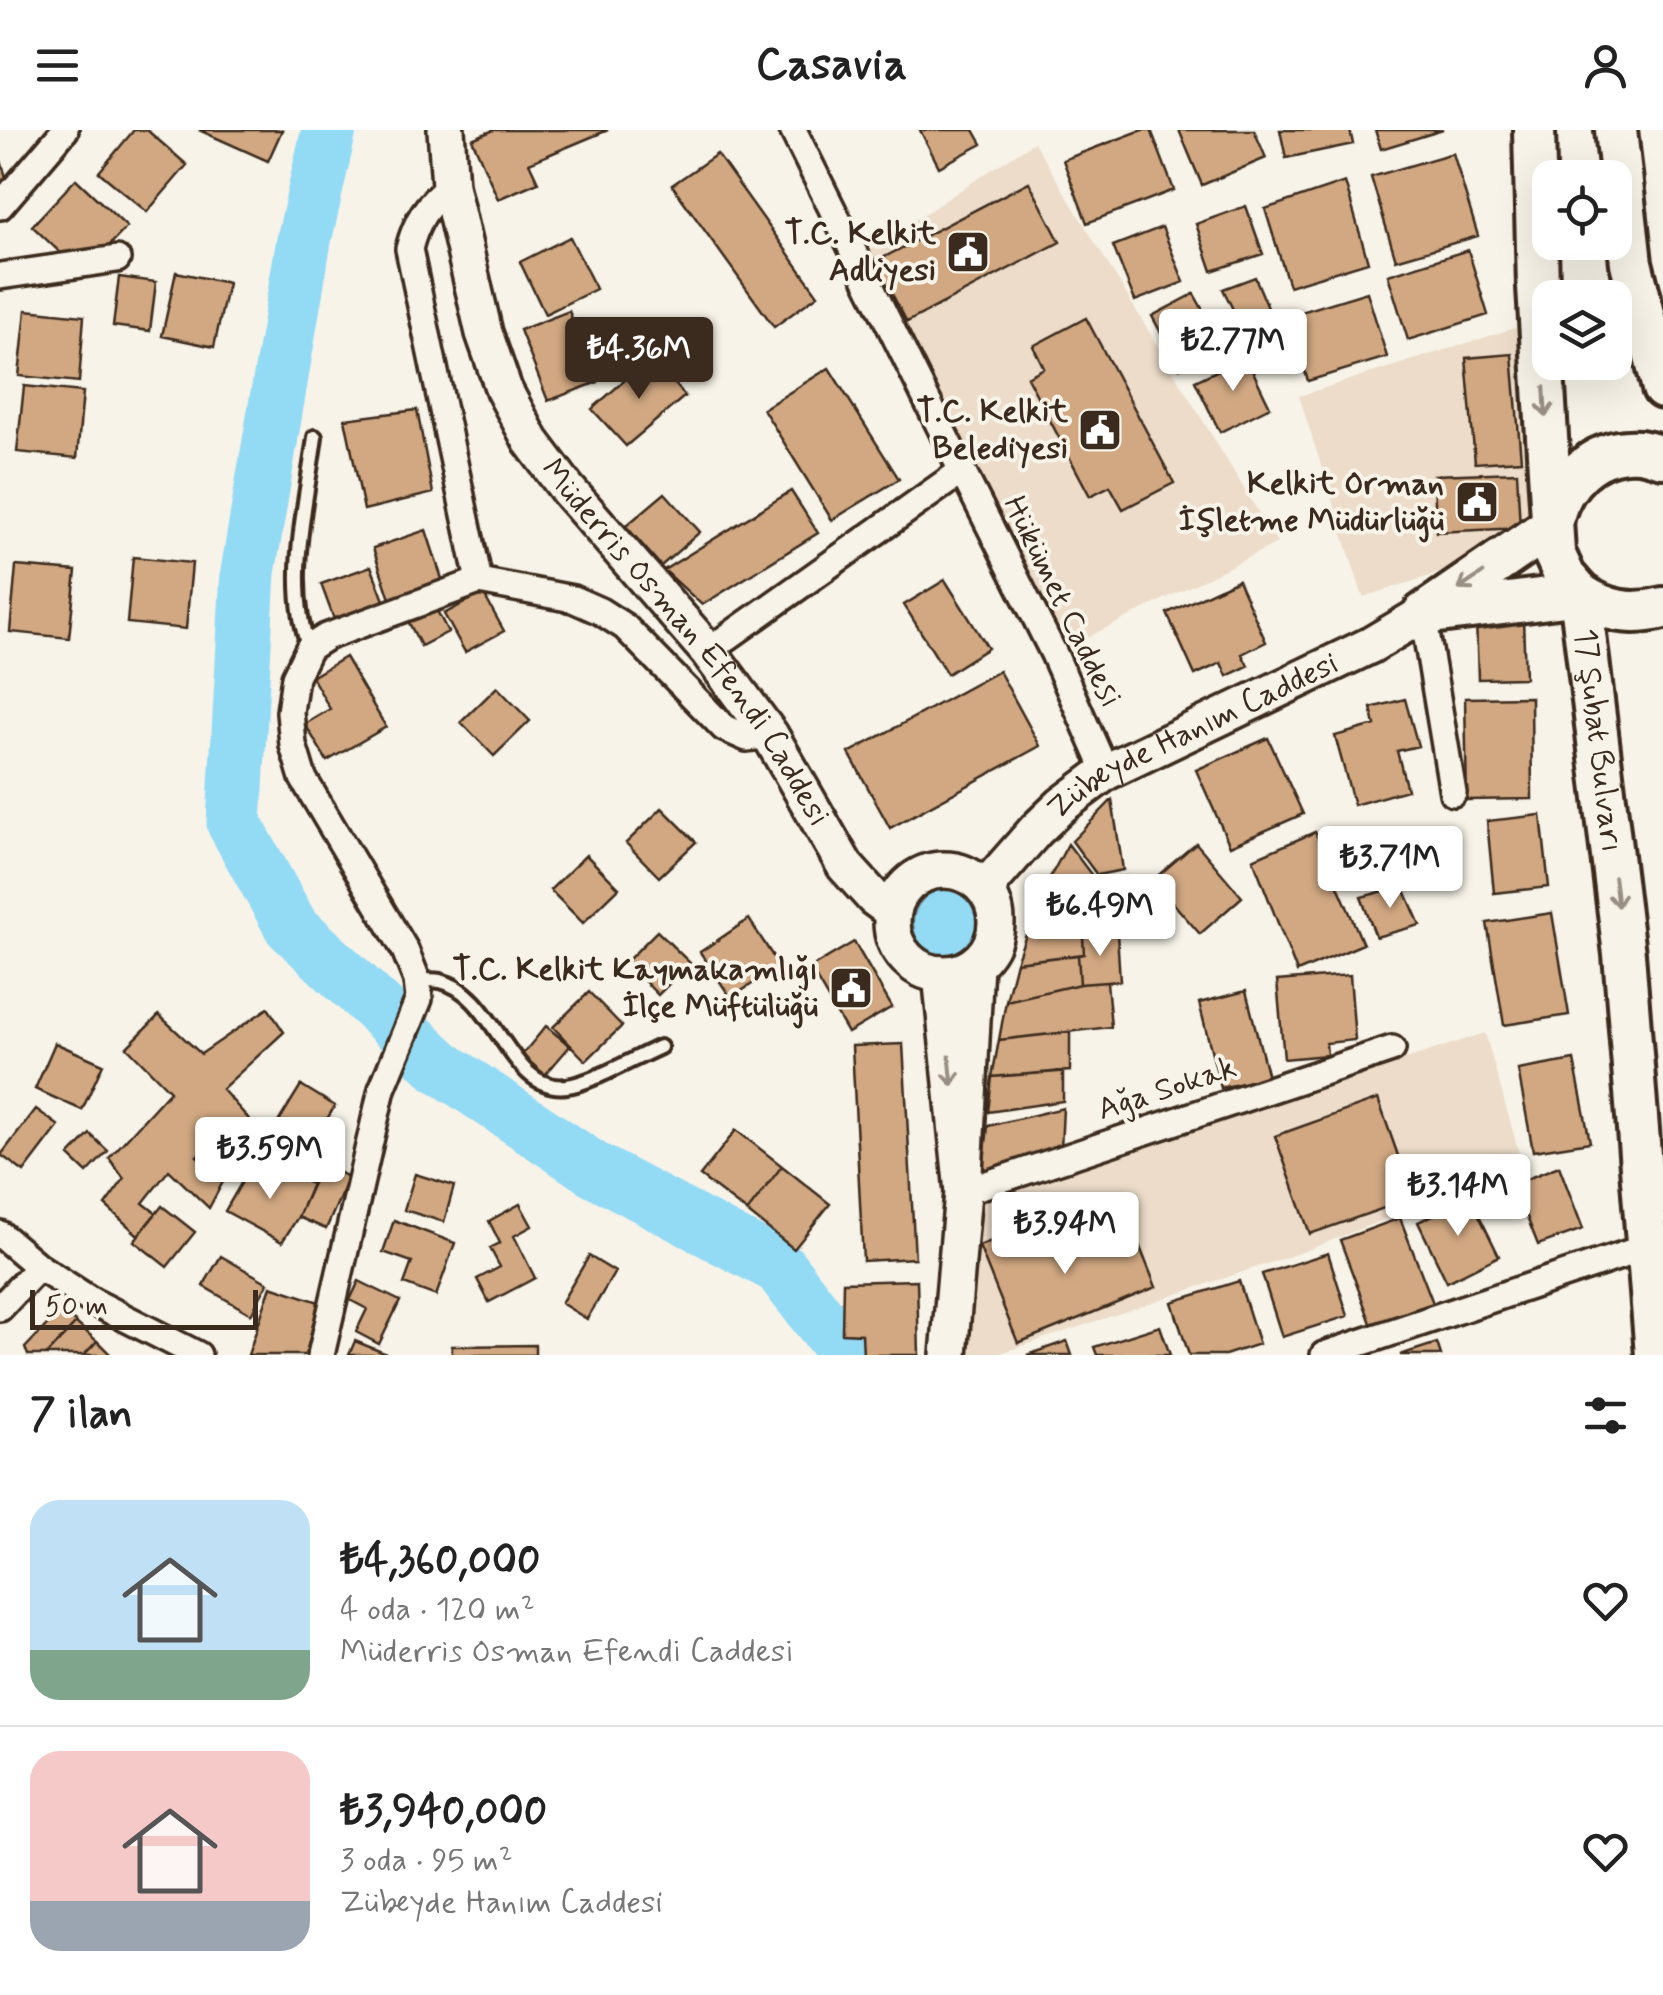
<!DOCTYPE html>
<html lang="tr">
<meta charset="utf-8">
<style>
body{margin:0;font-family:Mynerve,sans-serif;background:#f2f2f2;color:#222;height:100vh;display:flex;flex-direction:column;font-size:38px;white-space:nowrap}
*{box-sizing:border-box;margin:0}
p{font-size:32px;color:#767676}
.icon{flex:none;width:55px;height:55px;fill:none;stroke:currentColor;stroke-width:2;stroke-linecap:round;stroke-linejoin:round}
.map{position:relative;height:1225px;overflow:hidden}
.sheet{display:flex;flex-direction:column;background:#fff;flex:1}
.sheet>*{flex:none}
.buttons{position:absolute;left:1532px;top:30px;display:grid;gap:20px}
.buttons a{display:grid;place-items:center;width:100px;height:100px;border-radius:20px;background:#fff;box-shadow:0 10px 40px #0002;font-size:50px}
.scale{position:absolute;left:30px;bottom:25px;width:228px;box-sizing:border-box;padding-left:10px;border:5px solid #3b2a1e;border-top:0;font-size:28px;line-height:35px;white-space:nowrap;color:#3b2a1e;-webkit-text-stroke:8px #f7f3e8;paint-order:stroke}
.price{position:absolute;translate:-50% -85px;padding:0 22px;border-radius:10px;background:#fff;color:#222;font-size:32px;line-height:65px;filter:drop-shadow(0 2px 5px #0008)}
.price::after{content:'';position:absolute;left:50%;top:60px;width:30px;height:22px;margin-left:-15px;background:inherit;clip-path:polygon(0 0,100% 0,50% 100%)}
.price.on{background:#3b2a1e;color:#fff}
ul{padding:0;list-style:none}
li{display:flex;align-items:center;gap:30px;height:250px;padding:0 30px}
li+li{border-top:2px solid #e0e0e0}
li span{display:grid;place-items:center;flex:none;width:280px;height:200px;border-radius:30px;color:#555}
li>.icon{margin-inline-start:auto}
span .icon{width:120px;height:120px;fill:#fffc;stroke-width:1}
li b{font-size:42px}
h2{display:flex;justify-content:space-between;align-items:center;height:120px;padding:0 30px;font-size:42px}
header{display:flex;justify-content:space-between;align-items:center;height:130px;padding:0 30px;background:#fff;font-size:45px;font-weight:800}
.map>svg:first-child{display:block}
.built{fill:#ecdcc9}
.green{fill:#c0d78e;stroke:#7e8056;stroke-width:2.5}
.water{fill:#93daf5;stroke:#70949f;stroke-width:2.5}
.lines{fill:none;stroke-linecap:round;stroke-linejoin:round}
.river{stroke:#93daf5;stroke-width:55}
.building{fill:#d1a882;stroke:#3b2a1e;stroke-width:2.5}
.service-casing{stroke:#3b2a1e;stroke-width:20}
.minor-casing{stroke:#3b2a1e;stroke-width:32}
.secondary-casing{stroke:#3b2a1e;stroke-width:42}
.trunk-casing{stroke:#3b2a1e;stroke-width:48}
.service{stroke:#f7f3e8;stroke-width:12}
.minor{stroke:#f7f3e8;stroke-width:25}
.secondary{stroke:#f7f3e8;stroke-width:35}
.trunk{stroke:#f7f3e8;stroke-width:40}
.oneway{stroke:#998e83}
.labels{text-anchor:middle;dominant-baseline:central;stroke-width:8;stroke-linejoin:round;paint-order:stroke}
.poi-label{font-size:32px;font-weight:bold;fill:#3b2a1e;stroke:#f7f3e8;text-anchor:end}
.street-label{font-size:32px;fill:#3b2a1e;stroke:#f7f3e8}
</style>
<header><svg class="icon" aria-label="menu" viewBox="0 0 24 24"><path d="M4 6h16M4 12h16M4 18h16"/></svg>Casavia<svg class="icon" aria-label="person" viewBox="0 0 24 24"><circle cx="12" cy="8" r="4"/><path d="M4 21q1-7 8-7t8 7"/></svg></header>
<div class="map">
<svg width="1663" height="1225" viewBox="0 0 1663 1225">
<rect width="100%" height="100%" fill="#f7f3e8"/>
<filter id="ink" filterUnits="userSpaceOnUse"><feTurbulence type="fractalNoise" baseFrequency=".01" numOctaves="2"/><feDisplacementMap in="SourceGraphic" scale="20" xChannelSelector="R" yChannelSelector="G"/><feConvolveMatrix kernelMatrix="1 2 1 2 8 2 1 2 1" color-interpolation-filters="sRGB"/></filter>
<g filter="url(#ink)">
<path class="built" d="M1034 12 1277 413 1054 524 857 128Z
M1518 197 1530 402 1516 419 1363 467 1299 266Z
M1485 903 1522 1034 1305 1121 995 1225H965L976 1071Z"/>
<path class="green" d="M892 791a52 52 0 1 1 104 0a52 52 0 1 1-104 0Z"/>
<path class="water" d="M913 793a34 34 0 1 1 68 0a34 34 0 1 1-68 0Z"/>
<g class="lines">
<path class="river" d="M329 0 304 110 248 442 234 693 291 796 440 936 592 1038 779 1137 847 1225"/>
</g>
<path class="building" d="M134 0H147L187 35 147 82 99 42Z
M199 0H282L268 31Z
M494 0H608L529 33 538 52 498 69 472 9Z
M920 0H974L982 14 939 37Z
M1142 0H1151L1174 60 1087 93 1063 30Z
M1179 0H1254L1266 28 1202 55Z
M1280 0H1350L1353 14 1286 28Z
M1375 0H1443L1381 19Z
M1453 23 1478 106 1396 130 1371 47Z
M717 24 818 165 774 197 672 55Z
M0 27 8 54 0 56Z
M76 49 127 97 100 125 69 131 32 96Z
M1029 52 1060 112 907 192 875 132Z
M1345 52 1368 132 1289 156 1265 79Z
M1246 76 1263 124 1212 141 1196 94Z
M1162 97 1184 152 1135 171 1113 116Z
M570 107 596 159 545 184 520 132Z
M1468 120 1488 185 1408 210 1388 145Z
M176 142 228 153 214 217 162 206Z
M119 147 156 152 150 201 113 196Z
M1255 147 1276 197 1247 208 1223 159Z
M1367 162 1387 227 1308 251 1288 186Z
M1194 164 1223 216 1180 238 1152 186Z
M26 180 84 186 79 252 19 246Z
M569 181 598 252 548 271 520 200Z
M1086 188 1174 353 1123 379 1110 356 1090 366 1027 247 1044 238 1033 216Z
M1512 224 1521 330 1475 333 1466 228Z
M652 226 685 266 626 316 592 279Z
M1246 227 1270 277 1220 302 1195 251Z
M829 238 899 349 832 390 763 279Z
M24 256 83 262 77 328 17 322Z
M417 280 433 363 364 380 345 289Z
M1517 342 1520 398 1436 402 1434 345Z
M791 361 818 403 702 475 664 440Z
M665 363 700 402 661 436 626 396Z
M426 400 444 455 391 472 373 418Z
M133 427 192 433 186 499 127 493Z
M16 436 76 441 69 508 10 502Z
M371 436 385 473 335 492 321 454Z
M945 450 988 518 947 544 904 475Z
M1238 450 1266 512 1242 524 1248 536 1227 546 1221 533 1195 545 1167 483Z
M483 463 504 501 465 522 444 484Z
M434 475 448 502 421 516 407 489Z
M1523 488 1525 548 1478 549 1476 489Z
M345 527 386 597 327 631 305 594 330 579 312 547Z
M999 541 1040 616 890 698 849 623Z
M497 557 530 591 494 626 461 592Z
M1531 567 1532 669 1467 670 1465 568Z
M1405 569 1418 616 1397 621 1407 660 1354 675 1335 606 1375 595 1371 578Z
M1268 608 1303 684 1230 716 1196 640Z
M1112 670 1123 740 1097 745 1072 711Z
M662 678 696 712 659 747 626 713Z
M1541 685 1549 757 1494 763 1487 691Z
M1315 702 1363 814 1297 842 1253 729Z
M1196 713 1242 767 1200 804 1153 750Z
M1068 714 1096 751 1126 747 1133 801 1092 805 1090 792 1041 764Z
M586 725 619 758 583 793 550 760Z
M1403 756 1420 795 1376 807 1361 767Z
M1041 764 1090 792 1092 805 1083 806 1084 824 1016 832Z
M1552 783 1569 885 1504 895 1487 793Z
M749 789 779 836 731 868 700 822Z
M657 801 690 833 658 865 626 832Z
M1117 803 1120 851 1080 854 1078 825 1084 824 1083 806Z
M854 812 892 877 848 903 810 838Z
M1078 825 1080 854 1006 871 1016 832Z
M1350 845 1355 910 1326 913 1327 925 1284 929 1277 851Z
M1107 852 1111 897 999 910 1006 871 1080 854Z
M1246 861 1268 947 1221 958 1199 873Z
M589 862 622 896 586 931 553 897Z
M268 878 284 902 222 959 256 997 238 1017 222 1003 197 1026 225 1048 209 1078 169 1040 143 1073 156 1083 138 1105 105 1075 124 1049 109 1028 170 961 127 917 159 885 201 924Z
M546 896 570 916 545 945 522 925Z
M1070 902V941L992 947 999 910Z
M55 913 103 934 82 980 35 959Z
M903 914 915 1128 863 1131 852 916Z
M1574 930 1590 1012 1533 1021 1518 940Z
M1063 941V971L988 982 992 947Z
M301 955 335 976 292 1046 273 1034 262 1053 247 1043Z
M1378 969 1413 1068 1310 1104 1275 1006Z
M1063 978 1061 1019 982 1048 988 996Z
M36 979 59 996 24 1042 1 1025Z
M736 1000 782 1036 747 1082 700 1046Z
M90 1004 108 1021 87 1043 69 1026Z
M273 1034 292 1046 312 1054 298 1087 282 1112 225 1081 247 1043 262 1053Z
M321 1035 349 1047 326 1099 298 1087Z
M782 1036 830 1074 794 1119 747 1082Z
M1559 1036 1583 1099 1538 1115 1514 1054Z
M415 1044 454 1056 444 1092 404 1080Z
M1470 1067 1499 1126 1447 1152 1418 1092Z
M520 1074 532 1096 514 1106 535 1148 489 1172 477 1149 500 1137 490 1118 500 1113 489 1091Z
M162 1076 195 1102 167 1137 134 1111Z
M1400 1088 1433 1173 1372 1196 1340 1110Z
M394 1090 455 1113 436 1166 404 1154 412 1132 383 1122Z
M1129 1090 1156 1157 1018 1213 979 1116 1031 1095 1043 1124Z
M1328 1123 1348 1186 1282 1207 1262 1144Z
M221 1126 268 1153 251 1184 203 1156Z
M589 1126 615 1142 587 1189 561 1173Z
M917 1150 919 1225H863L862 1204 842 1203 843 1152Z
M359 1151 400 1171 379 1214 356 1202 367 1179 350 1170Z
M1239 1151 1259 1214 1225 1225H1189L1172 1172Z
M271 1156 322 1173 305 1225H248Z
M62 1179 76 1193 46 1225H28L25 1218Z
M76 1193 97 1211 84 1225H46Z
M1160 1196 1170 1225H1097L1094 1217Z
M97 1211 111 1225H84Z
M355 1211 389 1225H349Z
M1067 1211 1072 1225H1027Z
M1437 1213 1441 1225H1400Z
M535 1215V1225H452V1216Z"/>
<g class="lines">
<defs>
<path id="service" d="M309 518C285 453 306 375 315 307
M417 850C425 850 433 850 440 851 498 864 508 964 567 956 589 954 637 927 660 917"/>
<path id="minor" d="M793 0 962 341
M450 56C427 74 416 91 409 119L479 451 573 469 600 481 625 497 724 598 747 608 770 605
M0 76 65 0
M0 146 117 129
M1423 484 1453 663
M708 521 962 341 1054 524 1106 642
M963 1062 1392 919
M0 1104 39 1137 92 1171 198 1225
M0 1178 39 1137
M321 1225 382 959 419 869 417 850 405 820 303 648 293 615 290 582 295 547 309 518 326 507 479 451
M1324 1225 1647 1117"/>
<g id="secondary">
<path id="s1" d="M446 0 450 56 484 203 504 260 531 311 567 359 708 521 770 605 845 736 874 768 893 782"/>
<circle cx="944" cy="792" r="52"/>
<path id="s2" d="M985 758 1036 700 1062 675 1106 642 1371 515 1423 484"/>
<path d="M941 844 963 1062 975 834"/>
<path d="M949 1225 963 1062"/>
</g>
<g id="trunk">
<path id="s3" d="M1534 0 1538 157 1554 423 1565 447 1580 464 1624 824 1656 1225"/>
<path d="M1616 0 1631 133 1663 258"/>
<path d="M1663 327C1656 325 1647 322 1640 321 1593 317 1559 353 1551 396L1423 484 1580 464C1607 482 1631 486 1663 478"/>
</g>
</defs>
<use href="#service" class="service-casing"/>
<use href="#minor" class="minor-casing"/>
<use href="#secondary" class="secondary-casing"/>
<use href="#trunk" class="trunk-casing"/>
<use href="#service" class="service"/>
<use href="#minor" class="minor"/>
<use href="#secondary" class="secondary"/>
<use href="#trunk" class="trunk"/>
</g>
<defs><path id="oneway-shaft" d="M-6 0H5M1.5-3L5.5 0L1.5 3" fill="none" stroke-width="1.6" stroke-linecap="round" stroke-linejoin="round" transform="scale(2.5)"/></defs>
<g class="oneway">
<use href="#oneway-shaft" transform="translate(1545 272) rotate(87)"/>
<use href="#oneway-shaft" transform="translate(1471 451) rotate(146)"/>
<use href="#oneway-shaft" transform="translate(1616 762) rotate(83)"/>
<use href="#oneway-shaft" transform="translate(951 941) rotate(84)"/>
</g>
</g>
<defs>
<symbol id="civic-square" viewBox="-11 -11 22 22"><rect x="-9" y="-9" width="18" height="18" rx="4" fill="#3b2a1e" stroke="#f7f3e8"/><path d="M-.6-6.5H3V-4.5H.6V-3L4-1V1h2V6H-6V1h2V-1L-.6-3ZM-1.2 2.5V6h2.4V2.5Z" fill="#fff"/></symbol>
</defs>
<g fill-rule="evenodd">
<use href="#civic-square" x="943" y="97" width="50" height="50"/>
<use href="#civic-square" x="1075" y="275" width="50" height="50"/>
<use href="#civic-square" x="1452" y="347" width="50" height="50"/>
<use href="#civic-square" x="826" y="833" width="50" height="50"/>
</g>
<g class="labels">
<g class="poi-label">
<text x="936" y="104">T.C. Kelkit<tspan x="936" dy="37">Adliyesi</tspan></text>
<text x="1068" y="282">T.C. Kelkit<tspan x="1068" dy="37">Belediyesi</tspan></text>
<text x="1444" y="354">Kelkit Orman<tspan x="1444" dy="37">İşletme Müdürlüğü</tspan></text>
<text x="818" y="840">T.C. Kelkit Kaymakamlığı<tspan x="818" dy="37">İlçe Müftülüğü</tspan></text>
</g>
<g class="street-label">
<text transform="translate(1062 472) rotate(64)">Hükümet Caddesi</text>
<text stroke="none"><textPath href="#s1" startOffset="580">Müderris Osman Efendi Caddesi</textPath></text>
<text stroke="none"><textPath href="#s3" startOffset="620">17 Şubat Bulvarı</textPath></text>
<text stroke="none"><textPath href="#s2" startOffset="262">Zübeyde Hanım Caddesi</textPath></text>
<text transform="translate(1167 959) rotate(-18)">Ağa Sokak</text>
</g>
</g>
</svg>
<div class="buttons">
<a><svg class="icon" aria-label="locate" viewBox="0 0 24 24"><circle cx="12" cy="12" r="6"/><path d="M12 2v4M12 18v4M2 12h4M18 12h4"/></svg></a>
<a><svg class="icon" aria-label="layers" viewBox="0 0 24 24"><path d="M12 4l9 5-9 5-9-5zM3 14l9 5 9-5"/></svg></a>
</div>
<div class="scale">50 m</div>
<b class="price" style="left:1233px;top:264px">₺2.77M</b>
<b class="price on" style="left:639px;top:272px">₺4.36M</b>
<b class="price" style="left:1390px;top:781px">₺3.71M</b>
<b class="price" style="left:1100px;top:829px">₺6.49M</b>
<b class="price" style="left:270px;top:1072px">₺3.59M</b>
<b class="price" style="left:1458px;top:1109px">₺3.14M</b>
<b class="price" style="left:1065px;top:1147px">₺3.94M</b>
</div>
<section class="sheet">
<h2>7 ilan<svg class="icon" aria-label="filters" viewBox="0 0 24 24"><path d="M4 7h16M4 17h16"/><circle cx="9" cy="7" r="2"/><circle cx="15" cy="17" r="2"/></svg></h2>
<ul>
<li><span style="background:linear-gradient(#bfe0f5 75%,#7fa58c 0)"><svg class="icon" aria-label="home" viewBox="0 0 24 24"><path d="M3 11l9-7 9 7M6 9v11h12V9"/></svg></span><div><b>₺4,360,000</b><p>4 oda · 120 m²</p><p>Müderris Osman Efendi Caddesi</p></div><svg class="icon" aria-label="heart" viewBox="0 0 24 24"><path d="M12 20l-8-8c-3-5 5-10 8-4 3-6 11-1 8 4z"/></svg></li>
<li><span style="background:linear-gradient(#f6c9c9 75%,#9aa5b1 0)"><svg class="icon" aria-label="home" viewBox="0 0 24 24"><path d="M3 11l9-7 9 7M6 9v11h12V9"/></svg></span><div><b>₺3,940,000</b><p>3 oda · 95 m²</p><p>Zübeyde Hanım Caddesi</p></div><svg class="icon" aria-label="heart" viewBox="0 0 24 24"><path d="M12 20l-8-8c-3-5 5-10 8-4 3-6 11-1 8 4z"/></svg></li>
</ul>
</section>
